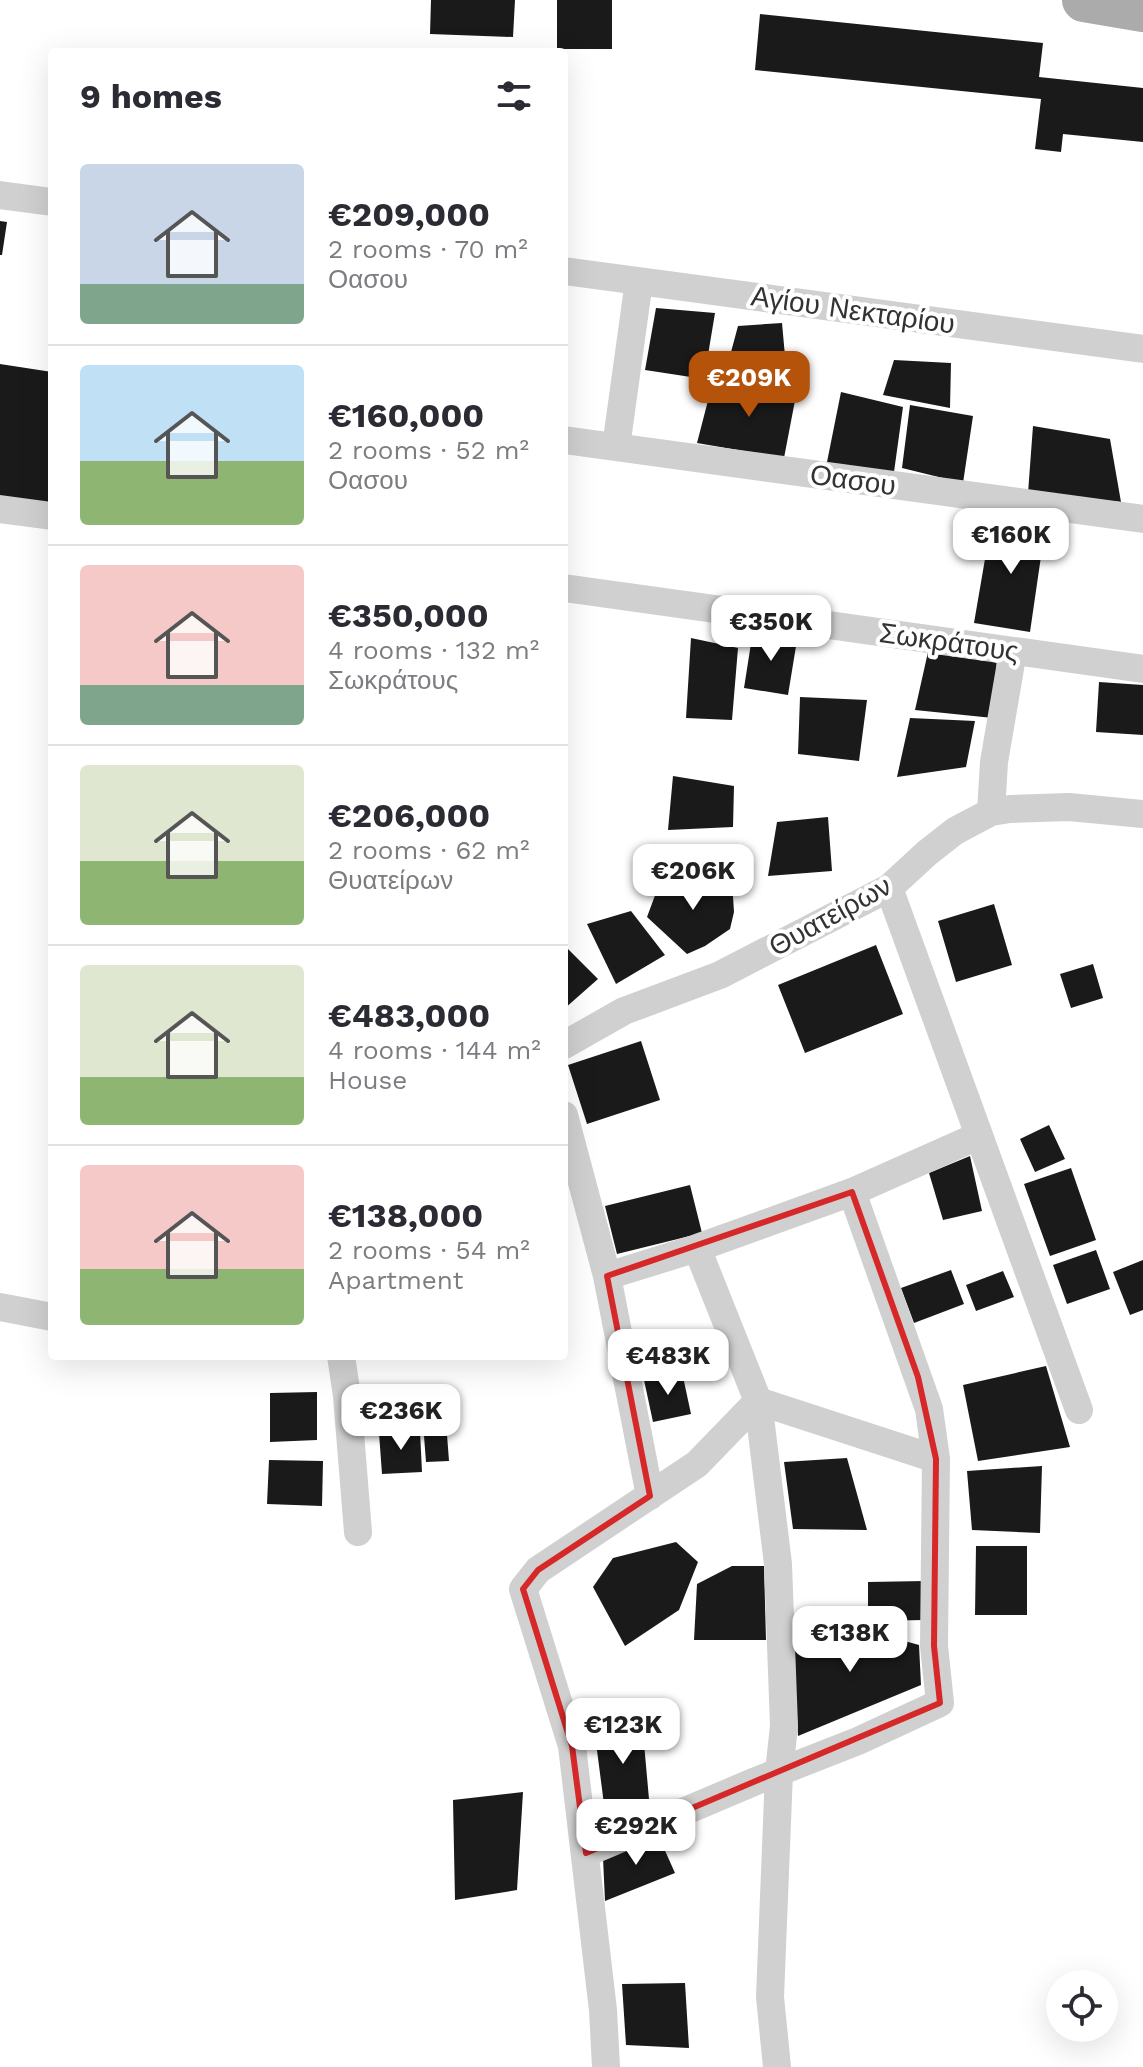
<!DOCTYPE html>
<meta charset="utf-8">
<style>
body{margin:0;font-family:"Work Sans",sans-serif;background:#f2f2f3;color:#2b2b33;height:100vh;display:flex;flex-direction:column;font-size:30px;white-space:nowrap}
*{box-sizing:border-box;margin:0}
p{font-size:26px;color:#7c7c81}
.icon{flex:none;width:44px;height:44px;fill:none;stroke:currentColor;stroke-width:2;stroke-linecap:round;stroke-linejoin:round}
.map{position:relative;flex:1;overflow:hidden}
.panel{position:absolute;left:48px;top:48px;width:520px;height:1312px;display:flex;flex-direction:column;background:#fff;border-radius:8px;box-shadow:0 8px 32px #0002}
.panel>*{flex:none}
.buttons{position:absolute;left:1046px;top:1970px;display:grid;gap:16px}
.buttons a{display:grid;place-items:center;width:72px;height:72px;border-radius:50%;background:#fff;box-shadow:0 8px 32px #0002;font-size:40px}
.price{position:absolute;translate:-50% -68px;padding:0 18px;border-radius:16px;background:#fff;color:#222;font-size:26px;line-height:52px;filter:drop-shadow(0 2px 4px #0008)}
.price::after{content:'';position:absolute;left:50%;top:48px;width:24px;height:18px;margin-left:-12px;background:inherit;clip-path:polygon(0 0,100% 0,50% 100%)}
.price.active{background:#b45309;color:#fff}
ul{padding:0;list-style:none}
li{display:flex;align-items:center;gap:24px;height:200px;padding:0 32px}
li+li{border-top:2px solid #e1e1e2}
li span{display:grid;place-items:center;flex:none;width:224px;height:160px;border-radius:8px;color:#555}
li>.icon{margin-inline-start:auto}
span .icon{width:96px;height:96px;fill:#fffc;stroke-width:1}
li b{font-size:34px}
h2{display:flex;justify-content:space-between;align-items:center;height:96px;padding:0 32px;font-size:34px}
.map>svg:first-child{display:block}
.building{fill:#1a1a1a}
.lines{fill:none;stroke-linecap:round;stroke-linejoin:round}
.street{stroke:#d0d0d0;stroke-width:28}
.primary{stroke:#ababab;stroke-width:44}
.marked{fill:none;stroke:#d62828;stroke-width:6;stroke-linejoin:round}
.labels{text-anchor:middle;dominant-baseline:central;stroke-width:8;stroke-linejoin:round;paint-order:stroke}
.street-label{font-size:28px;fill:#333;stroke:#fff}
</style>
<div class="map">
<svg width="1143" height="2067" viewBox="0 0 1143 2067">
<rect width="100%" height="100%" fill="#fff"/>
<path class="building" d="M431 0H515L513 37 430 34Z
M557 0H612V49H557Z
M760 14 1043 43 1039 77 1143 88V142L1063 134 1061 152 1035 149 1041 99 755 70Z
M0 221 7 222 2 255H0Z
M656 308 715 313 704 379 645 370Z
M782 323 787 378 727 367 738 326Z
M894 360 951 363 950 408 883 395Z
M0 364 52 372V509L0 502Z
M712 385 797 390 784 458 697 443Z
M841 392 903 407 894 472 826 467Z
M910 405 973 416 963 483 902 468Z
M1033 426 1110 439 1121 502 1028 493Z
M1046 522 1030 632 974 623 991 524Z
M798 634 788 695 744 688 752 637Z
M691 638 738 648 732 720 686 718Z
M928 652 997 659 993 718 915 710Z
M1099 682 1143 685V735L1096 732Z
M800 697 867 700 859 761 798 754Z
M910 718 975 721 966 767 897 777Z
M673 776 734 786 733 827 668 830Z
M828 817 832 871 768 876 777 822Z
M732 881 734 912 730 929 705 946 687 954 647 917 660 882Z
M994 904 1012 965 956 982 938 921Z
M631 911 665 955 616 984 587 924Z
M564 945 598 979 564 1009Z
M876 945 903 1014 805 1053 778 985Z
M1093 964 1103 998 1071 1008 1060 974Z
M641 1041 660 1100 587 1124 568 1065Z
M1049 1125 1065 1159 1035 1172 1020 1139Z
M970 1156 982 1211 943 1220 929 1173Z
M1071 1168 1096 1240 1050 1256 1024 1184Z
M690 1185 702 1233 617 1254 605 1206Z
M1096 1250 1110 1289 1067 1304 1053 1265Z
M1143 1260V1310L1130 1315 1113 1272Z
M951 1270 964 1304 914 1323 901 1288Z
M1003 1271 1014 1297 976 1311 966 1285Z
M1046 1366 1070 1447 978 1461 963 1385Z
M682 1372 691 1414 653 1422 644 1380Z
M317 1392V1440L270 1442V1393Z
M445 1408 449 1461 426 1462 422 1410Z
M420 1431 422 1472 382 1474 379 1433Z
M847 1458 867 1530 793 1529 784 1462Z
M269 1460 323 1461 322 1506 267 1504Z
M1042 1466 1040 1533 972 1530 967 1471Z
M676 1542 698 1562 679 1610 625 1646 593 1587 613 1558Z
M976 1546H1027V1615H975Z
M732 1566H764L766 1640H694L697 1584Z
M925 1581V1620L868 1621V1582Z
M854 1627 919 1645 921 1685 798 1736 793 1637Z
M642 1721 649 1799 605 1812 595 1735Z
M523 1792 517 1890 455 1900 453 1800Z
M658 1835 675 1873 605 1901 603 1858Z
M685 1983 689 2048 626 2045 622 1984Z"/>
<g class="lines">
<path class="street" d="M0 195 52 202
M564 271 1143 349
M564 440 1143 519
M616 447 639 281
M0 509 52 516
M564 588 1143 669
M991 812 994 762 1013 651
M889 888 1079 1410
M564 1045 624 1011 720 975 889 888 927 853 955 831 991 812 1010 809 1069 807 1143 814
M564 1115 607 1276 650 1496
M607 1276 697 1248 852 1192 978 1136
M0 1307 52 1317
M341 1356 347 1396 358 1532
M586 1853 756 1781 858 1741 940 1703 934 1646 936 1459 929 1409 852 1192
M606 2067 603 2010 572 1746 523 1589 538 1570 697 1464 758 1401 697 1248
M777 2067 770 1997 779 1772 784 1726 778 1564 758 1401 936 1459"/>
<path class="primary" d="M1084 0 1143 10"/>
</g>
<path class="marked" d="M852 1192 918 1377 936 1459 934 1646 940 1703 586 1853 572 1746 523 1589 538 1570 650 1496 607 1276Z"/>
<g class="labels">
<g class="street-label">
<text transform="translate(853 310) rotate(8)">Αγίου Νεκταρίου</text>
<text transform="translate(853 480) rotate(8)">Οασου</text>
<text transform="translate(949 642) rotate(8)">Σωκράτους</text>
<text transform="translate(830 916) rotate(-29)">Θυατείρων</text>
</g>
</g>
</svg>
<div class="buttons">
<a><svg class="icon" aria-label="locate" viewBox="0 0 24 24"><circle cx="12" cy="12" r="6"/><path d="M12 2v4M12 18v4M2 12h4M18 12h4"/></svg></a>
</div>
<b class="price active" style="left:749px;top:419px">€209K</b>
<b class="price" style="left:1011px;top:576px">€160K</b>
<b class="price" style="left:771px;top:663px">€350K</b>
<b class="price" style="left:693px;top:912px">€206K</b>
<b class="price" style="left:668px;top:1397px">€483K</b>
<b class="price" style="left:401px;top:1452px">€236K</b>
<b class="price" style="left:850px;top:1674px">€138K</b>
<b class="price" style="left:623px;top:1766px">€123K</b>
<b class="price" style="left:636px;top:1867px">€292K</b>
<section class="panel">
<h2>9 homes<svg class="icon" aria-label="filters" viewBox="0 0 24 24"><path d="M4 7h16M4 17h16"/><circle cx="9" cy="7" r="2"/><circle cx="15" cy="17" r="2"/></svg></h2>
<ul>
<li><span style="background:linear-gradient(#c9d6e8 75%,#7fa58c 0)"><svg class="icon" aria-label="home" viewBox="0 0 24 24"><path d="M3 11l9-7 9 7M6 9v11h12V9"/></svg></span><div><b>€209,000</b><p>2 rooms · 70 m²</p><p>Οασου</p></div></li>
<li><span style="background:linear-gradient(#bfe0f5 60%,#8fb573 0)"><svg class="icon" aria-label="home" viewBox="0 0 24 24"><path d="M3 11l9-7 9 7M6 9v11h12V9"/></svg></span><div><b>€160,000</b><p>2 rooms · 52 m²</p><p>Οασου</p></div></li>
<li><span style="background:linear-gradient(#f6c9c9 75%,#7fa58c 0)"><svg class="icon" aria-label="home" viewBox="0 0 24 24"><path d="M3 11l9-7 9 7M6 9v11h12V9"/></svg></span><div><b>€350,000</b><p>4 rooms · 132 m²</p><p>Σωκράτους</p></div></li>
<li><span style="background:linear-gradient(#dfe7d0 60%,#8fb573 0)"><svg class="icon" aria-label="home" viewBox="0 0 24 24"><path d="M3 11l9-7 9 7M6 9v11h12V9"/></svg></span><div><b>€206,000</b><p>2 rooms · 62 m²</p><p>Θυατείρων</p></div></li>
<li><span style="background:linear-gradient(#dfe7d0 70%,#8fb573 0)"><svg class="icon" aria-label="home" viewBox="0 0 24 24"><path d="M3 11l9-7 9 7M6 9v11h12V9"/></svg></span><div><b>€483,000</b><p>4 rooms · 144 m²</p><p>House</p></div></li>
<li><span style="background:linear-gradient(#f6c9c9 65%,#8fb573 0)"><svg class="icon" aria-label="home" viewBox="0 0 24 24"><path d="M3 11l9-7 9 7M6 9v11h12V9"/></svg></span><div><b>€138,000</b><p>2 rooms · 54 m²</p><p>Apartment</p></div></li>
</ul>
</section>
</div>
